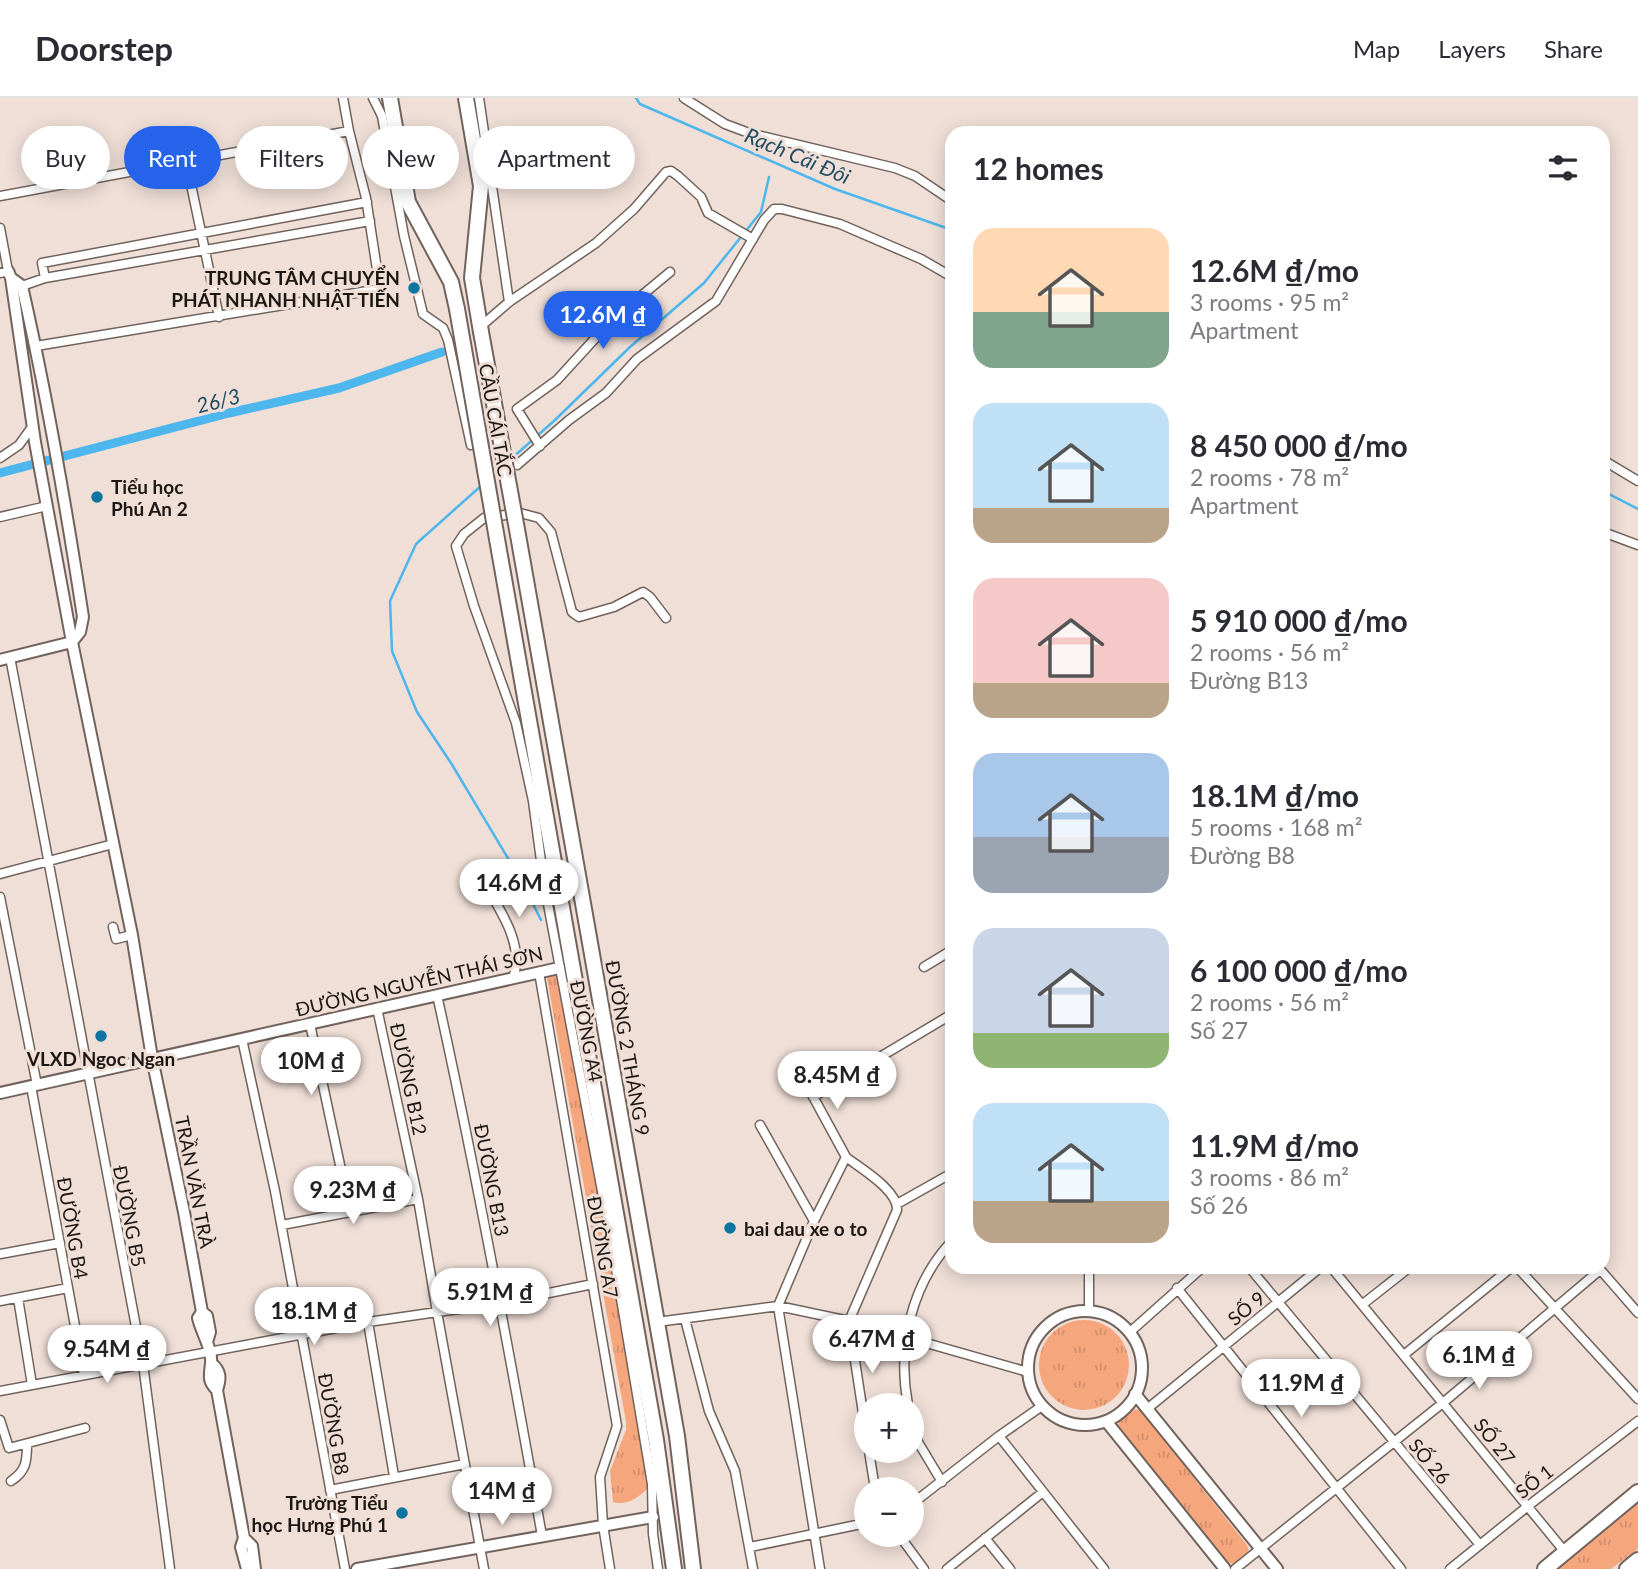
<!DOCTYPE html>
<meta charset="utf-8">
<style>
body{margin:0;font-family:Lato,sans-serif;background:#f2f2f3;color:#2b2b33;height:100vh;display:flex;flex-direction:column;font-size:26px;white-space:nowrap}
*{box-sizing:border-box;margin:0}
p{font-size:23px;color:#7c7c81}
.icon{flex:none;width:38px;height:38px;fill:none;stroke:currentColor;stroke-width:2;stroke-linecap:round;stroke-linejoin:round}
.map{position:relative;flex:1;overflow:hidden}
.panel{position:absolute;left:945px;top:28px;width:665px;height:1148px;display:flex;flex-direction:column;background:#fff;border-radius:21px;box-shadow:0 4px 18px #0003}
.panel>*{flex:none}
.guide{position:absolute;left:21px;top:28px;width:665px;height:63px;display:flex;gap:14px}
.controls{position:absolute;left:854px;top:1295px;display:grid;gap:14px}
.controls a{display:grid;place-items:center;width:70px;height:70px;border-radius:50%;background:#fff;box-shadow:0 4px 18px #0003;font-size:35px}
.price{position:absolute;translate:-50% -60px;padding:0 16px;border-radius:24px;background:#fff;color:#222;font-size:23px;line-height:46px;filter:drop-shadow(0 2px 4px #0008)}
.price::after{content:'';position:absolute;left:50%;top:42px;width:21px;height:16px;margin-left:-10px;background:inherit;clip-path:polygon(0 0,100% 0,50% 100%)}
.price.selected{background:#2563eb;color:#fff}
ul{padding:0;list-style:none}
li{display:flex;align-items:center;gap:21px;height:175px;padding:0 28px}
li span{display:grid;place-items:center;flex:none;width:196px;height:140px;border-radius:21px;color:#555}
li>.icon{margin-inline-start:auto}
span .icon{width:84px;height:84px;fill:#fffc;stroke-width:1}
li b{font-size:30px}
h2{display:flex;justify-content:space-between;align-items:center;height:84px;padding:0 28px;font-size:30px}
.pill{padding:0 24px;border-radius:32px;background:#fff;box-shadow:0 4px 18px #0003;font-size:24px;line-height:63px}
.pill.selected{background:#2563eb;color:#fff}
header{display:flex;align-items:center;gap:42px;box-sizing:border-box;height:98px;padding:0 35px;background:#fff;border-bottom:2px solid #e1e1e2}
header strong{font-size:33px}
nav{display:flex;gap:38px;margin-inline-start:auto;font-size:24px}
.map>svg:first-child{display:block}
.grass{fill:url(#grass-tufts)}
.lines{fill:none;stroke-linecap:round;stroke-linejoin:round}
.stream{stroke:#4cb6ed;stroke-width:2.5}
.canal{stroke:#4cb6ed;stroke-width:9}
.street-casing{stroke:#71635c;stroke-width:11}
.secondary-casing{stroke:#71635c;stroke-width:14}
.highway-casing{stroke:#71635c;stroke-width:18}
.street{stroke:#fff;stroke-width:8}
.secondary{stroke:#fff;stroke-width:10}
.highway{stroke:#fff;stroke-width:14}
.highway-bridge-casing{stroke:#71635c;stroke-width:18;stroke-linecap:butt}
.highway-bridge{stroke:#fff;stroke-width:14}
.poi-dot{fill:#0d74a0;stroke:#efdfd7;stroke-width:2.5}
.labels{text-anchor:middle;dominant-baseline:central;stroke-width:6;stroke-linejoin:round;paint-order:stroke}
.poi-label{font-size:19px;font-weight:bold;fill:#1d1714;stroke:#efdfd7;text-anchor:end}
.street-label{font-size:19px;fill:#1d1714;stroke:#efdfd7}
.water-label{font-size:21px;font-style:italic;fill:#204c63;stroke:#efdfd7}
</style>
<header>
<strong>Doorstep</strong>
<nav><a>Map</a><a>Layers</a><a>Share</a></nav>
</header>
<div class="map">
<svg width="1638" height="1471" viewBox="0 0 1638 1471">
<defs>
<pattern id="grass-tufts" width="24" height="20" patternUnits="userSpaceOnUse" patternTransform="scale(1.75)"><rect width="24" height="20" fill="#f6a67d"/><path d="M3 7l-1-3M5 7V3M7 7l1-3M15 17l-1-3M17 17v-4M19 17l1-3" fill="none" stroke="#d28e6b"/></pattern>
</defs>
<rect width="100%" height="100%" fill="#efdfd7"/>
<path class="grass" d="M555 874 559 877 642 1347 648 1390C639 1400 626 1408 613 1404L610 1373 626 1332V1324L547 880Z
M1039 1267a45 45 0 1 1 90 0a45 45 0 1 1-90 0Z
M1132 1311 1140 1312 1247 1447 1249 1454 1233 1466 1224 1463 1118 1331 1119 1321Z
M1638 1403V1451L1611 1471H1552Z"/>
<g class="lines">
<path class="stream" d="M636 0 640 6 835 91 952 132
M511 361 555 322 630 249 704 185 761 114 769 79
M482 387 416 446 390 503 392 553 417 614 451 665 521 782 541 822
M1603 393 1638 411"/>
<path class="canal" d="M0 375 229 315 339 290 442 254"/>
<defs>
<path id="street" d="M343 0 349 33
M373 0 382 18 404 138 423 216 443 230 448 242 471 347
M479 0 509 204
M684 0 725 26 749 35 895 70 915 78 952 103
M186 63 219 219
M0 98 349 33 366 100 380 191 36 248
M0 130 8 173 0 175
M45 180 42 165 367 104
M19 189 45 180 370 123
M480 229 509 204 596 145 634 111 666 74 671 73 678 78 701 99 708 115 753 141
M540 348 517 311 557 282 611 223 670 174
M0 360 19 347 32 329
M1603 362 1638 383
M517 367 569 322 606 295 637 261 716 203 764 122 774 111H782L840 126 921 161 952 179
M0 419 47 408
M1603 434 1638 447
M10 559 143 1266 170 1471
M475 769C492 801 527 843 513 880
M0 776 113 746
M0 799 37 987
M113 829 116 841 132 837
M924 869 952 852
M539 874 617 1328 600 1379 603 1427 610 1471
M437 897C477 1077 510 1257 542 1438
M377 910 418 1101 437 1214 484 1471
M310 926 340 1067 353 1113
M242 941 275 1093 345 1471
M803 980 846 1059
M31 988 84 1277
M813 999 952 916
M760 1027 814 1123
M897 1106 952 1075
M282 1127 418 1101
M0 1156 60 1145
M1249 1169 1480 1447
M1331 1169 1565 1454
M1517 1169 1638 1301
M1598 1169 1638 1215
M1177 1190 1401 1471
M18 1200 32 1287
M0 1203 68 1190
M1363 1206 1410 1169
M1089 1213V1169
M685 1221 709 1313 735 1373 753 1471
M368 1224 394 1378
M657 1224 778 1208 849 1223 1028 1274
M1130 1234 1203 1169
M1405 1256 1512 1169
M0 1293 368 1224 500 1205 593 1186
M908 1307C897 1250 911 1186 952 1143
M1147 1311 1321 1169
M0 1322 9 1350 85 1330
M912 1324 918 1344 942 1384
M999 1338 1104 1471
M869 1353 875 1391
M11 1383C26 1373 27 1364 27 1346
M330 1392 465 1366
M912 1406 999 1338 1042 1308
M899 1437 924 1471
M985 1440 1010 1471
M750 1449 866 1425
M658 1471 653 1436 652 1386 611 1141 544 785 533 703 516 625 474 508 456 448 464 436 484 420 520 415 539 420 551 434 572 514 579 519 614 509 643 494 650 499 666 520
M820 1471 778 1208 814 1123 846 1059C861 1071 898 1092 897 1112L849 1223 866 1335
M947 1471 1043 1394
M1235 1471 1444 1304 1600 1172
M1450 1471 1528 1408 1638 1323"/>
<path id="secondary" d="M8 173 11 180 35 344 72 544 132 837 152 960 184 1114 202 1214 198 1220C201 1234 213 1252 211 1265 210 1277 207 1283 217 1292L244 1440 241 1449 247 1471
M0 562 72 544 80 534 83 519C66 408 47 298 22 188L11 180
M0 995 559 870
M1028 1270a57 57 0 1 1 114 0a57 57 0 1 1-114 0Z
M202 1214 207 1218 210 1234 207 1244
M211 1265C221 1273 221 1280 217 1292
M1135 1296 1277 1471
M1106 1323 1225 1471
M244 1440 252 1448 255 1471
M357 1471 653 1419"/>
<path id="highway" d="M390 0 408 104 451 184 457 211
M466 0 481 88 472 180 481 234
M518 437 677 1338 693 1471
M497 441 656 1342 674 1471
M1545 1471 1638 1394
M1627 1471 1638 1462"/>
</defs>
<use href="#street" class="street-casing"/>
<use href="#secondary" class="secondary-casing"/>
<use href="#highway" class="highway-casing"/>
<use href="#street" class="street"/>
<use href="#secondary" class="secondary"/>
<use href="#highway" class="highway"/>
<defs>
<path id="highway-bridge" d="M457 211 497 441
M481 234 518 437"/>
</defs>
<use href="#highway-bridge" class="highway-bridge-casing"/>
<use href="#highway-bridge" class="highway-bridge"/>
</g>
<g class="poi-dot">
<circle cx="414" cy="190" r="7"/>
<circle cx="97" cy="399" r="7"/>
<circle cx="101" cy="938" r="7"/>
<circle cx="730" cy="1130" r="7"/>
<circle cx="402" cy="1415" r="7"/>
</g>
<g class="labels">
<g class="poi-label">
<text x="400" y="179">TRUNG TÂM CHUYỂN<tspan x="400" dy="22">PHÁT NHANH NHẬT TIẾN</tspan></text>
<text x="111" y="388" text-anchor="start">Tiểu học<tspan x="111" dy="22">Phú An 2</tspan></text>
<text x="101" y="960" text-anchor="middle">VLXD Ngoc Ngan</text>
<text x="744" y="1130" text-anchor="start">bai dau xe o to</text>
<text x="388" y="1404">Trường Tiểu<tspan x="388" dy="22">học Hưng Phú 1</tspan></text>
</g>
<g class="street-label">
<text transform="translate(496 322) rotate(80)">CẦU CÁI TẮC</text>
<text transform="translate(419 883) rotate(-13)">ĐƯỜNG NGUYỄN THÁI SƠN</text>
<text transform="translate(587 933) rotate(79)">ĐƯỜNG A4</text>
<text transform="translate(628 950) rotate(80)">ĐƯỜNG 2 THÁNG 9</text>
<text transform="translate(409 981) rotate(78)">ĐƯỜNG B12</text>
<text transform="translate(492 1082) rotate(79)">ĐƯỜNG B13</text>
<text transform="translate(195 1084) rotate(79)">TRẦN VĂN TRÀ</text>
<text transform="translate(130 1118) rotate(79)">ĐƯỜNG B5</text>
<text transform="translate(73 1130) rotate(80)">ĐƯỜNG B4</text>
<text transform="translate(603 1149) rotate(80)">ĐƯỜNG A7</text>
<text transform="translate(1246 1210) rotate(-39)">SỐ 9</text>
<text transform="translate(334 1326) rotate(80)">ĐƯỜNG B8</text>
<text transform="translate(1495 1343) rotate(51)">SỐ 27</text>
<text transform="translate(1430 1363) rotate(50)">SỐ 26</text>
<text transform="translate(1534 1383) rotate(-38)">SỐ 1</text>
</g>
<g class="water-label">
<text transform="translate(798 57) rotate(23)">Rạch Cái Đôi</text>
<text transform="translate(218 302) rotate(-14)">26/3</text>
</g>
</g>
</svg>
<div class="controls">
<a>+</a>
<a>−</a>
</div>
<b class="price selected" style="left:603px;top:253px">12.6M ₫</b>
<b class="price" style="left:519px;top:821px">14.6M ₫</b>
<b class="price" style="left:311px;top:999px">10M ₫</b>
<b class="price" style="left:837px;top:1013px">8.45M ₫</b>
<b class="price" style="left:353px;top:1128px">9.23M ₫</b>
<b class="price" style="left:490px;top:1230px">5.91M ₫</b>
<b class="price" style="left:314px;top:1249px">18.1M ₫</b>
<b class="price" style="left:872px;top:1277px">6.47M ₫</b>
<b class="price" style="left:107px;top:1287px">9.54M ₫</b>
<b class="price" style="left:1479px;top:1293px">6.1M ₫</b>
<b class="price" style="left:1301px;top:1321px">11.9M ₫</b>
<b class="price" style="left:502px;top:1429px">14M ₫</b>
<div class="guide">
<a class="pill">Buy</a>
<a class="pill selected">Rent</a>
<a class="pill">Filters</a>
<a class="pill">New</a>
<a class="pill">Apartment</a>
</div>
<section class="panel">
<h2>12 homes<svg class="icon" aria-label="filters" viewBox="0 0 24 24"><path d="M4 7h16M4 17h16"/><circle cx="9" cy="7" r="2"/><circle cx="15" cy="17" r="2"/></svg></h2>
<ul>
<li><span style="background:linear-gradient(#ffd9b3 60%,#7fa58c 0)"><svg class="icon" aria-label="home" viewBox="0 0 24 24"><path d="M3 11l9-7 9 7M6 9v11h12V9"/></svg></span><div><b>12.6M ₫/mo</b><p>3 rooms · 95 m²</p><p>Apartment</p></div></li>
<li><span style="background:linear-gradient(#bfe0f5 75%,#b9a48a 0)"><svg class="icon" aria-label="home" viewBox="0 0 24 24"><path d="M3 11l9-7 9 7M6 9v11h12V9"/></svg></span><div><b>8 450 000 ₫/mo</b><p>2 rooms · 78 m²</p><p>Apartment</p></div></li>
<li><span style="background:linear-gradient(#f6c9c9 75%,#b9a48a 0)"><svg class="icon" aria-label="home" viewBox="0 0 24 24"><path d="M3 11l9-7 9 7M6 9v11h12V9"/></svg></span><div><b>5 910 000 ₫/mo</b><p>2 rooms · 56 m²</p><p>Đường B13</p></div></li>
<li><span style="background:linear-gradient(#a9c7e8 60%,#9aa5b1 0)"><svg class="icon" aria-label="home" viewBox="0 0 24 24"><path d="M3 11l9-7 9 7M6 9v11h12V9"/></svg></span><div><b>18.1M ₫/mo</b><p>5 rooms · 168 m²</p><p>Đường B8</p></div></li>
<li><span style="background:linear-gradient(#c9d6e8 75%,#8fb573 0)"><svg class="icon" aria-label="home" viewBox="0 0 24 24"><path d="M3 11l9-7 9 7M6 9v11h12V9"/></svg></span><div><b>6 100 000 ₫/mo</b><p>2 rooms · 56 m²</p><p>Số 27</p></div></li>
<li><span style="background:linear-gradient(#bfe0f5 70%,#b9a48a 0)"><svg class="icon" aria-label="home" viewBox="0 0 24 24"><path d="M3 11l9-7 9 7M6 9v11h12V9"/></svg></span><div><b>11.9M ₫/mo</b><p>3 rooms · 86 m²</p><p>Số 26</p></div></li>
</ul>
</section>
</div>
